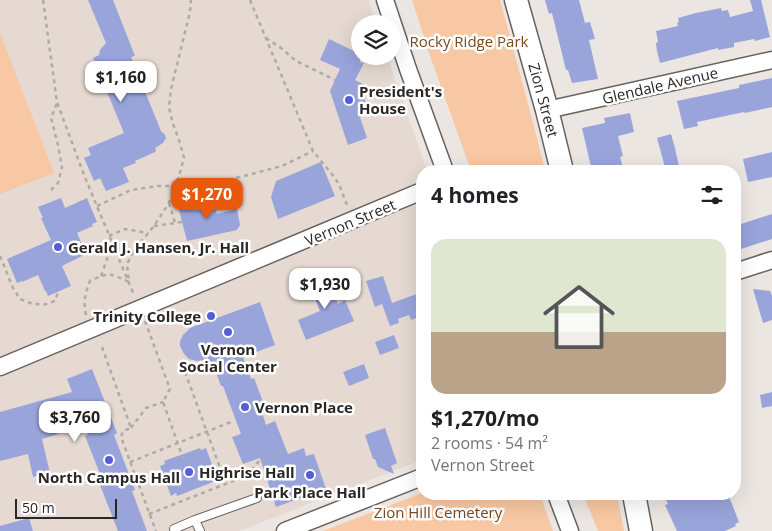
<!DOCTYPE html>
<meta charset="utf-8">
<style>
body{margin:0;font-family:"Open Sans",sans-serif;background:#f2f2f2;color:#202124;height:100vh;display:flex;flex-direction:column;font-size:19px;white-space:nowrap}
*{box-sizing:border-box;margin:0}
p{font-size:16px;color:#757577}
.icon{flex:none;width:28px;height:28px;fill:none;stroke:currentColor;stroke-width:2;stroke-linecap:round;stroke-linejoin:round}
.map{position:relative;flex:1;overflow:hidden}
.side{position:absolute;left:416px;top:165px;width:325px;height:335px;display:flex;flex-direction:column;background:#fff;border-radius:20px;box-shadow:0 5px 20px #0002}
.side>*{flex:none}
.buttons{position:absolute;left:351px;top:15px;display:grid;gap:10px}
.buttons a{display:grid;place-items:center;width:50px;height:50px;border-radius:50%;background:#fff;box-shadow:0 5px 20px #0002;font-size:25px}
.scale{position:absolute;left:15px;bottom:12px;width:102px;box-sizing:border-box;padding-left:5px;border:2px solid #292726;border-top:0;font-size:14px;line-height:18px;white-space:nowrap;color:#292726;-webkit-text-stroke:4px #fff;paint-order:stroke}
.price{position:absolute;translate:-50% -42px;padding:0 11px;border-radius:10px;background:#fff;color:#222;font-size:16px;line-height:32px;filter:drop-shadow(0 1px 2px #0008)}
.price::after{content:'';position:absolute;left:50%;top:30px;width:15px;height:11px;margin-left:-8px;background:inherit;clip-path:polygon(0 0,100% 0,50% 100%)}
.price.active{background:#ea580c;color:#fff}
ul{padding:0;list-style:none}
li{display:grid;align-content:center;gap:10px;height:265px;padding:0 15px}
li span{display:grid;place-items:center;height:155px;border-radius:15px;color:#555}
li>.icon{margin-inline-start:auto}
span .icon{width:90px;height:90px;fill:#fffc;stroke-width:1}
li b{font-size:21px}
h2{display:flex;justify-content:space-between;align-items:center;height:60px;padding:0 15px;font-size:21px}
.map>svg:first-child{display:block}
.built{fill:#e5d9d1}
.green{fill:#f8c8a4}
.building{fill:#99a4db}
.lines{fill:none;stroke-linecap:round;stroke-linejoin:round}
.lane-casing{stroke:#67625f;stroke-width:10}
.street-casing{stroke:#67625f;stroke-width:19}
.secondary-casing{stroke:#67625f;stroke-width:25}
.path{stroke:#afaba8;stroke-width:2.5;stroke-dasharray:4 4;stroke-linecap:butt}
.lane{stroke:#fff;stroke-width:8}
.street{stroke:#fff;stroke-width:16}
.secondary{stroke:#fff;stroke-width:22}
.poi-dot{fill:#545ed5;stroke:#fff;stroke-width:2}
.labels{text-anchor:middle;dominant-baseline:central;stroke-width:5;stroke-linejoin:round;paint-order:stroke}
.park-label{font-size:15px;fill:#7a491e;stroke:#fff}
.street-label{font-size:15px;fill:#292726;stroke:#fff}
.poi-label{font-size:15px;font-weight:bold;fill:#292726;stroke:#fff;text-anchor:start}
</style>
<div class="map">
<svg width="772" height="531" viewBox="0 0 772 531">
<rect width="100%" height="100%" fill="#ebe6e2"/>
<path class="built" d="M0 0H369L376 24H360V56H387L427 171H422V460L239 531H0Z"/>
<path class="green" d="M412 0H500L535 130 545 171H471L429 53Z
M0 33 54 173 0 194Z
M422 493 540 494 553 531H323Z
M583 494H617L624 531H598Z"/>
<path class="building" d="M88 0H113L135 56 131 57 161 131 165 135 166 138 163 143 155 148 156 151 155 152 135 161 136 163 123 168 129 182 106 191 100 178 94 181 84 158 91 155 88 148 124 133 93 58 99 55 100 50 106 43Z
M545 0H579L585 23 590 22 595 39 589 40 598 79 572 83 568 70H566L552 13 549 14Z
M750 0H761L770 37 755 41 754 39 734 43V47L718 50V48L660 63 657 51 656 43 658 42 656 31 678 26 677 23 679 22 678 18 696 13 721 8 722 11 728 10 730 17 753 11Z
M329 39 360 54V62L364 63 355 80 365 85 362 92 370 114 360 117 367 138 348 145 330 91 340 69 320 60Z
M772 78V107L745 113 744 112 697 122 698 126 684 129 677 101 739 88V85Z
M630 113 634 132 618 136 623 156 620 157 623 168 606 171H592L582 128 605 123 604 118Z
M671 134 675 148 680 171H666L657 138Z
M772 152V177L748 182 743 159Z
M321 162 335 196 278 219 271 197 276 181Z
M61 198 65 208 87 198 97 222 92 224 93 226 77 233 86 254 62 266 71 286 48 296 46 291H45L38 275 22 282V281L17 283 7 259 51 240 41 218H43L38 207Z
M212 198 217 214 237 209 240 225 237 230 187 241 179 210H181L180 205 200 200 201 201Z
M772 214V239L741 249 739 243 735 244V226Z
M326 274 338 304 345 300 354 321 306 340 298 320 320 311 308 281Z
M383 276 392 303 422 292V316L411 320 409 315 398 319 399 323 390 326 382 304 375 307 366 281Z
M753 289 770 291 772 296V320L763 323Z
M260 302 275 345 243 357 251 379 254 378 263 402 259 403 266 425 275 421 288 454 304 448 306 456 314 454 326 489 276 507 260 458 243 464 232 437 241 434 223 386H221L214 367 212 368 208 359 197 361 189 359 184 354 180 346V341L183 335 190 328Z
M394 335 399 348 380 355 375 342Z
M364 364 369 378 349 386 343 372Z
M92 369 117 433 114 435 135 490 132 491 147 531H118L100 485 104 484 85 436 88 434 76 403 56 408 62 430 57 431 58 434 42 439 50 473 33 477 28 454 0 461V412L72 392 67 379Z
M772 392V406L762 408 760 395Z
M385 428 397 463 391 466 394 474 378 467 375 459H373L365 435Z
M200 448 201 450 206 448 217 478 212 480 213 482 185 493 177 496 176 493 171 496 160 466 165 464 164 461Z
M663 494H728L739 522 735 524 736 526 725 531H677L665 505 668 504Z
M29 518 33 531H0V526Z"/>
<g class="lines">
<defs>
<path id="lane" d="M174 529 195 520
M200 531 195 520 257 498"/>
<path id="street" d="M385 0 408 69 445 171
M547 110 772 60
M735 272 772 260
M0 367 422 191
M556 494 570 531
M285 531 422 477"/>
<path id="secondary" d="M516 0 547 110 562 171
M634 494 641 531"/>
</defs>
<use href="#lane" class="lane-casing"/>
<use href="#street" class="street-casing"/>
<use href="#secondary" class="secondary-casing"/>
<path class="path" d="M43 0 57 102 84 175 134 295
M250 0 313 151 331 173 339 184 348 208
M266 38 281 48 296 61 335 80
M51 190 58 183 62 167 58 145 51 118 57 103
M169 203 175 223
M97 206 131 190 158 186H175L210 184 244 176 282 166 313 151
M154 226 182 222
M109 236 125 229 148 233
M0 256 13 288 20 299 30 303 43 305 55 301 58 292
M101 276 112 245
M86 315C83 302 85 293 90 281 109 272 110 273 129 282L127 264 135 249 154 226 169 203 179 176 184 158 180 143 172 121 169 107 171 89 190 12 191 0
M145 321 170 389 163 402 184 461
M102 347 131 428 123 431 121 437 156 531
M185 372 226 484
M131 428 146 408 163 402
M130 462 231 422
M149 514 246 476 260 460 285 451"/>
<use href="#lane" class="lane"/>
<use href="#street" class="street"/>
<use href="#secondary" class="secondary"/>
</g>
<g class="poi-dot">
<circle cx="349" cy="100" r="5"/>
<circle cx="58" cy="247" r="5"/>
<circle cx="211" cy="316" r="5"/>
<circle cx="228" cy="332" r="5"/>
<circle cx="245" cy="407" r="5"/>
<circle cx="109" cy="460" r="5"/>
<circle cx="189" cy="472" r="5"/>
<circle cx="310" cy="475" r="5"/>
</g>
<g class="labels">
<g class="park-label">
<text x="469" y="41">Rocky Ridge Park</text>
<text x="438" y="512">Zion Hill Cemetery</text>
</g>
<g class="street-label">
<text transform="translate(660 85) rotate(-13)">Glendale Avenue</text>
<text transform="translate(544 100) rotate(75)">Zion Street</text>
<text transform="translate(350 222) rotate(-23)">Vernon Street</text>
</g>
<g class="poi-label">
<text x="359" y="91">President's<tspan x="359" dy="17">House</tspan></text>
<text x="68" y="247">Gerald J. Hansen, Jr. Hall</text>
<text x="201" y="316" text-anchor="end">Trinity College</text>
<text x="228" y="349" text-anchor="middle">Vernon<tspan x="228" dy="17">Social Center</tspan></text>
<text x="255" y="407">Vernon Place</text>
<text x="199" y="472">Highrise Hall</text>
<text x="109" y="477" text-anchor="middle">North Campus Hall</text>
<text x="310" y="492" text-anchor="middle">Park Place Hall</text>
</g>
</g>
</svg>
<div class="buttons">
<a><svg class="icon" aria-label="layers" viewBox="0 0 24 24"><path d="M12 4l9 5-9 5-9-5zM3 14l9 5 9-5"/></svg></a>
</div>
<div class="scale">50 m</div>
<b class="price" style="left:121px;top:103px">$1,160</b>
<b class="price active" style="left:207px;top:220px">$1,270</b>
<b class="price" style="left:325px;top:310px">$1,930</b>
<b class="price" style="left:75px;top:443px">$3,760</b>
<section class="side">
<h2>4 homes<svg class="icon" aria-label="filters" viewBox="0 0 24 24"><path d="M4 7h16M4 17h16"/><circle cx="9" cy="7" r="2"/><circle cx="15" cy="17" r="2"/></svg></h2>
<ul>
<li><span style="background:linear-gradient(#dfe7d0 60%,#b9a48a 0)"><svg class="icon" aria-label="home" viewBox="0 0 24 24"><path d="M3 11l9-7 9 7M6 9v11h12V9"/></svg></span><div><b>$1,270/mo</b><p>2 rooms · 54 m²</p><p>Vernon Street</p></div></li>
</ul>
</section>
</div>
